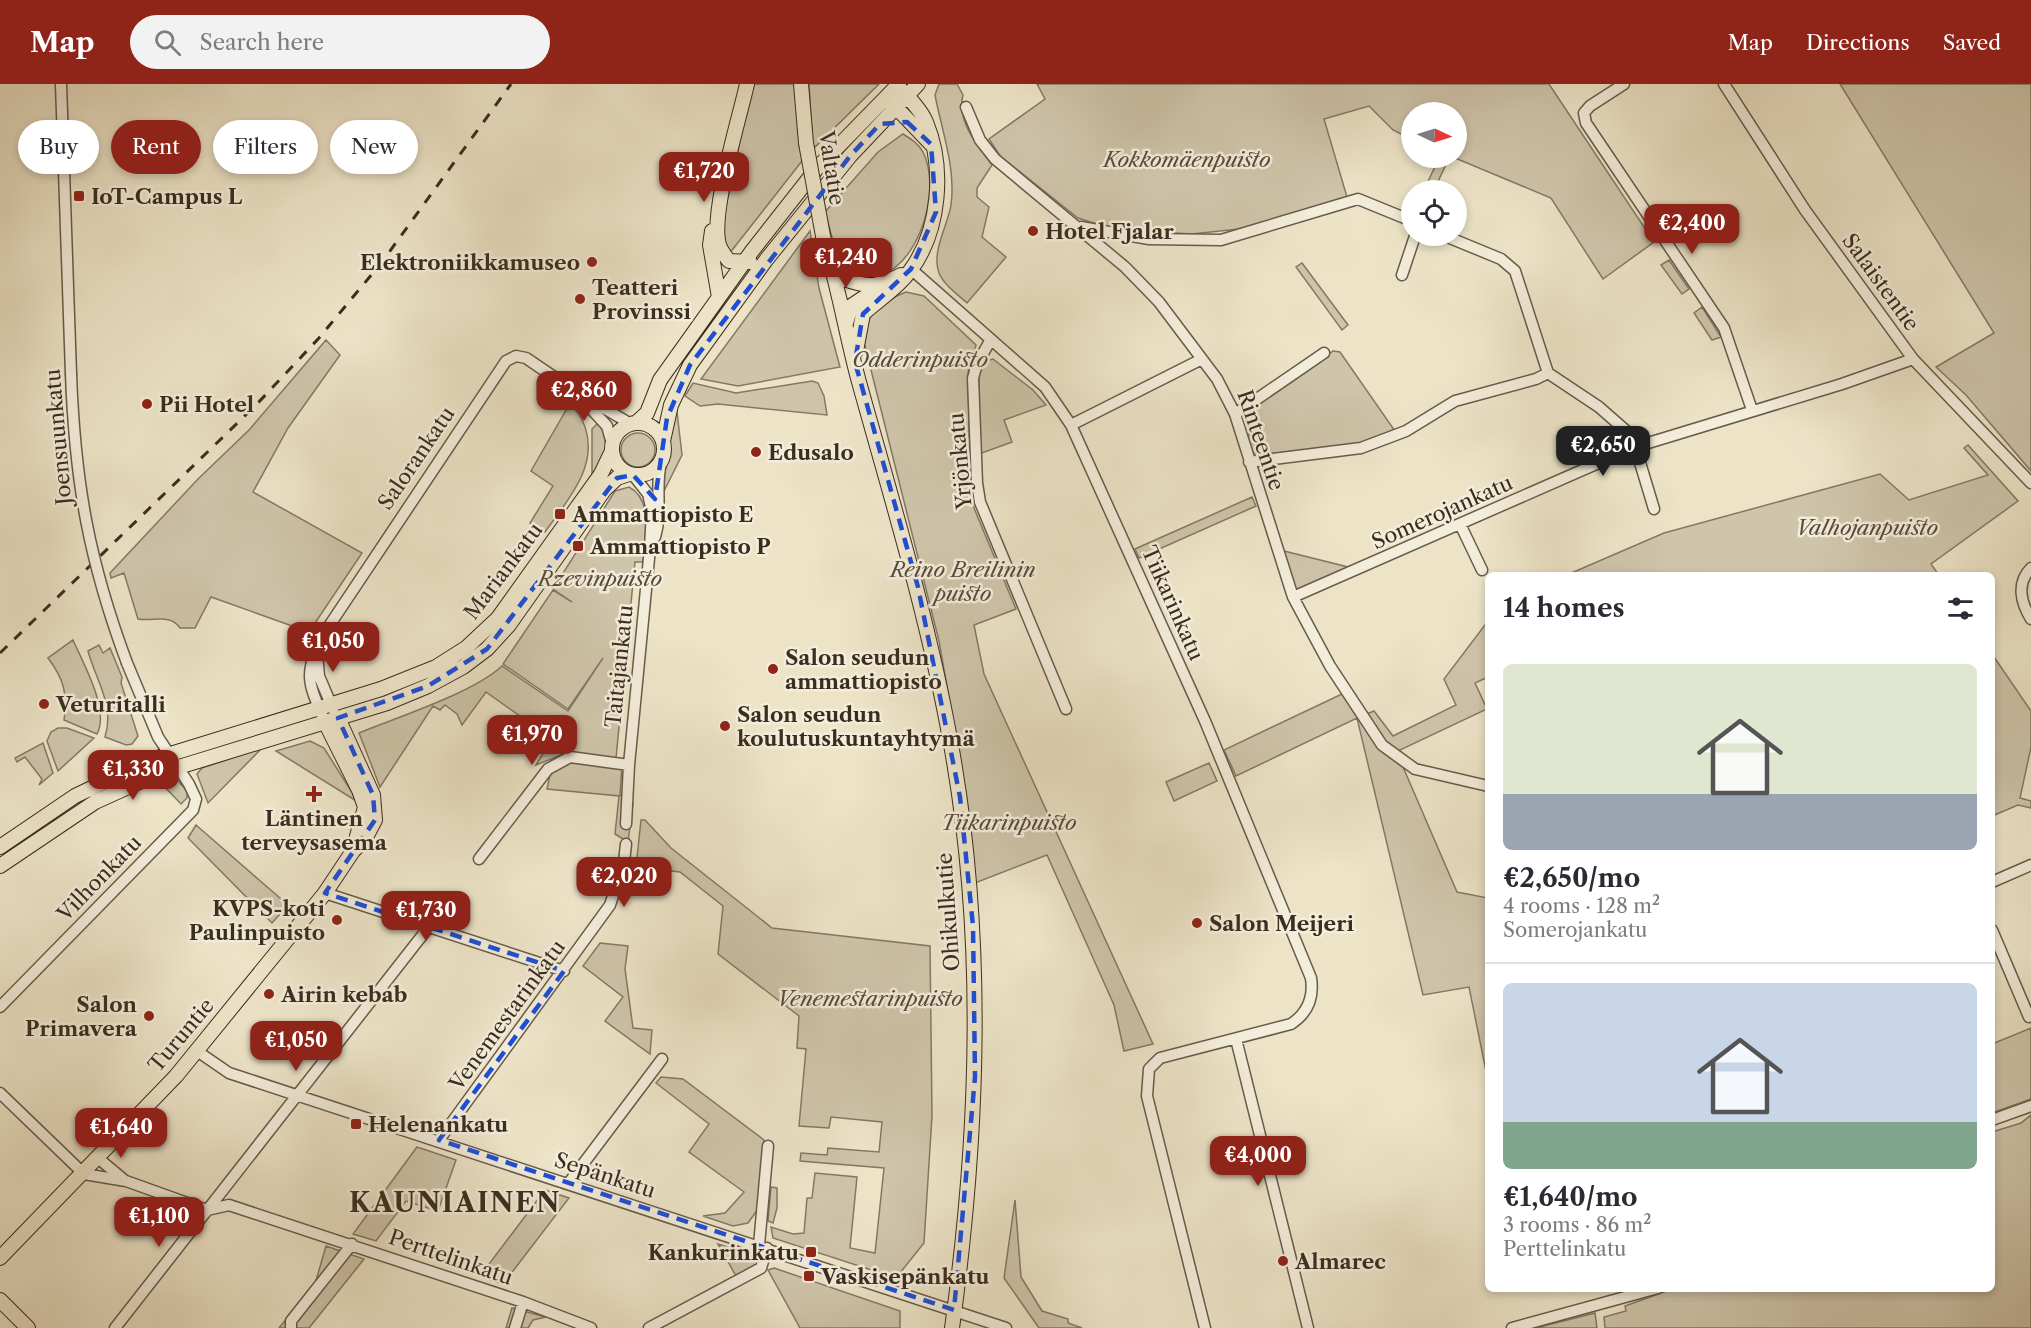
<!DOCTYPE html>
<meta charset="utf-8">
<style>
body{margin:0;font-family:"Libre Caslon Text",serif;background:#f2f2f3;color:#2b2b33;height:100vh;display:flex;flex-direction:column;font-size:22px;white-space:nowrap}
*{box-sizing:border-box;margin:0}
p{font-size:20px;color:#7c7c81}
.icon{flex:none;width:33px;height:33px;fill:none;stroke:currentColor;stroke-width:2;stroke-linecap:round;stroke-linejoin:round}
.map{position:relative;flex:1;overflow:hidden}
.drawer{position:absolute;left:1485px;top:488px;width:510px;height:720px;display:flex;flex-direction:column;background:#fff;border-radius:9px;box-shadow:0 3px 9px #0003}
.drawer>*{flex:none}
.top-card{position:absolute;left:18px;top:36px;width:570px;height:54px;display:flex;gap:12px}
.needle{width:39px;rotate:94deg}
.buttons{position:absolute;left:1401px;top:18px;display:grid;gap:12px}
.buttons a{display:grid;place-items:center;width:66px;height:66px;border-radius:50%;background:#fff;box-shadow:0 3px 9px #0003;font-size:30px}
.price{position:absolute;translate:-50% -51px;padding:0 14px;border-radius:12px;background:#8f2418;color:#fff;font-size:20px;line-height:39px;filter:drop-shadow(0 2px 3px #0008)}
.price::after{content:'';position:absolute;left:50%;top:36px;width:18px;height:14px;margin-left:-9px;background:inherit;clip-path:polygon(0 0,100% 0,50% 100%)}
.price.current{background:#222;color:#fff}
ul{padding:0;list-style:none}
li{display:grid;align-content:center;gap:12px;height:318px;padding:0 18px}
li+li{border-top:2px solid #e1e1e2}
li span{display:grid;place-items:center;height:186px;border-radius:9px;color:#555}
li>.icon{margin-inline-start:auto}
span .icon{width:108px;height:108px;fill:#fffc;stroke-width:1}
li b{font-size:26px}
h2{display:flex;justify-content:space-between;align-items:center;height:72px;padding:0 18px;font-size:26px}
.chip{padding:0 21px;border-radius:27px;background:#fff;box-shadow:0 3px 9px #0003;font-size:21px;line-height:54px}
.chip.current{background:#8f2418;color:#fff}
header{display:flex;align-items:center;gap:36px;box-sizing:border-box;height:84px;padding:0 30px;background:#8f2418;color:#fff}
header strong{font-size:28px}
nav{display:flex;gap:33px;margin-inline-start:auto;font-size:21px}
.search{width:420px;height:54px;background:#f2f2f3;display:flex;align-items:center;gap:15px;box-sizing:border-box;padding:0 21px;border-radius:33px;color:#7c7c81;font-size:22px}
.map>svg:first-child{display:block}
.green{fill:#cfc5ab;stroke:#847965;stroke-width:1.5}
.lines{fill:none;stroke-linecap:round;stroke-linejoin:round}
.minor-casing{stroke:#675b49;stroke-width:13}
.major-casing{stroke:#3a2d1f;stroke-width:16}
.minor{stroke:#f3eddb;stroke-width:10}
.major{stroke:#ede4c8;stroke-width:14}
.rail{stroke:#3a2d1f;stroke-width:3;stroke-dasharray:10 10;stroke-linecap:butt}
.minor-bridge-casing{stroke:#675b49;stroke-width:13;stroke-linecap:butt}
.major-bridge-casing{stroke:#3a2d1f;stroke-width:16;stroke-linecap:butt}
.minor-bridge{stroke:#f3eddb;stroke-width:10}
.major-bridge{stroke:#ede4c8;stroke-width:14}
.marked{fill:none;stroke:#1d4ed8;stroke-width:4.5;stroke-dasharray:12 8;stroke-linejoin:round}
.poi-dot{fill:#8f2418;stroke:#f3eddb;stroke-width:2}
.labels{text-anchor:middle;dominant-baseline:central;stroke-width:5;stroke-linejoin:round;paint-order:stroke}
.park-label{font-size:21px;font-style:italic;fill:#584b3b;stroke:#f3eddb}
.street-label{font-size:21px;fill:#3a2d1f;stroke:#f3eddb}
.poi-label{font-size:21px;font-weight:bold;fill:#3a2d1f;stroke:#f3eddb;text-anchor:start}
.district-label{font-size:27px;font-weight:bold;letter-spacing:1.5px;fill:#3a2d1f;stroke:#f3eddb}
</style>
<header>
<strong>Map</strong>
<div class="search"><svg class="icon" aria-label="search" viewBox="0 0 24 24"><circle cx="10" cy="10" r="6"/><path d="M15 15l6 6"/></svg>Search here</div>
<nav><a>Map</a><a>Directions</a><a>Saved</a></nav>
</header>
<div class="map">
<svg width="2031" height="1244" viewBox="0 0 2031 1244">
<rect width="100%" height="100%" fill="#ede4c8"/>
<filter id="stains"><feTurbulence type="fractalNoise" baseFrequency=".00333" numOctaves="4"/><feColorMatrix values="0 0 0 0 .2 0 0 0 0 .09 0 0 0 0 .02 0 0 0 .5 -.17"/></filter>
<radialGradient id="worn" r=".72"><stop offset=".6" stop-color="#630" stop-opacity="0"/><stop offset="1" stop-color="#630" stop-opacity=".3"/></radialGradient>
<path class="green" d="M752 0H796L802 77 729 170 722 155 724 132Z
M809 0H879L813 65Z
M939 0H957L963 11C956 37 978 62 992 81L977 104V113L989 123 982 153 1006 173 967 219C957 210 944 201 939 189 931 168 948 141 951 121 956 84 942 48 935 11Z
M1037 0H1549L1654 158 1603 195 1551 114 1455 74 1456 28H1412L1411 55 1393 46 1369 22 1324 35 1347 113 1239 145 1192 150 1115 146 1078 134 1000 72 989 55 1045 15Z
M1840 0H2031V387L1966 311 1936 283 1994 249Z
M903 50C911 55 919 60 923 68 947 117 904 224 841 185L825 128 878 68Z
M1439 74H1449L1434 106H1424Z
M810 147 819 204 840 283 738 302 701 295Z
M1669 176 1689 205 1682 210 1661 181Z
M1302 179 1348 241 1342 246 1296 183Z
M906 208 924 212 976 261 968 289 970 385 974 424 1016 525 974 541 984 590 1153 960 1124 967 1114 921 1047 771 975 799 966 711 939 557 863 254C869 226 879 219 906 208Z
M1702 223 1721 253 1712 256 1694 229Z
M326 256 340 271 288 344 253 408 362 469 309 548 211 513 195 544H180C170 529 153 538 138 535L124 489 111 494 110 489 198 395 249 346Z
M1333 267 1340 268 1395 347 1356 360 1260 371 1252 368 1249 359V327Z
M993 275 1033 306 1046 321 1004 336 1012 358 979 370V289L982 278Z
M812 297 818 299 824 312 827 331 718 320 700 322 685 312 693 299 736 309Z
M569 321C579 327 581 333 585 343 599 383 566 418 545 448L530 439 553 402 531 387Z
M674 327 677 328 682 371 664 407 660 389Z
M599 338C614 363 605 370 592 394V345Z
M621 366a17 17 0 1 1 34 0a17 17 0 1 1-34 0Z
M1968 361 2018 417 1931 480 1938 490H1569L1664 449 1880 390 1909 416 1988 391 1964 364Z
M629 403C654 416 645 454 643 478H635L616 674 561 671 536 681 552 655 486 608 462 641 457 630 445 621 440 626 433 622 380 703 359 649C398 633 473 609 502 582L568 627 603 574 568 625 503 580 553 506 572 518 553 505 615 407Z
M1252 413 1256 422 1139 474 1135 465Z
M1280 466 1356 485 1295 507Z
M1488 537V593L1475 599 1487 625 1396 668 1384 659 1364 631 1374 627 1393 652 1456 621 1444 595Z
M73 556C83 579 110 626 97 650L64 636C68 611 64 595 48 574Z
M99 561 103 569 110 564 122 593 121 599 138 652 132 660 126 661 105 653C115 621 96 597 88 567Z
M1992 570 2031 627V663L2020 714 2031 717V724L2018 721 1992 732Z
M1344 609C1359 637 1376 664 1403 683L1457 808 1488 814V997L1469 903 1423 911 1357 634 1236 692 1224 666Z
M58 644H67L94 654 58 687 47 657 51 648Z
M310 657 324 664 358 718 276 667Z
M43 659 53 689 39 701 42 695 25 673 17 678 15 674Z
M262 664 208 719 197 690 202 684Z
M570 676 622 682 620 711 633 719 628 758 615 750 619 712 547 705 551 686Z
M1209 679 1217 697 1174 717 1166 698Z
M167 694 177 696 187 707V714L181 720 161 699Z
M91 711 83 721 11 768 8 766 74 718Z
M641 736H645L671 764 772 844 930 862 932 1032 924 1159 896 1194 773 1154 771 1143 793 1150 804 1149 807 1114H812L815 1089 857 1093 850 1164 875 1169 884 1084 800 1077 801 1069 827 1071 828 1064 879 1068 882 1038 831 1033 829 1044 799 1042 806 965 797 964 799 932 718 870 723 822 680 788 636 783Z
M196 741 288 821 272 839 188 754Z
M600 859 628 862 625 885 633 944 652 946 650 970 605 937 623 913 583 882Z
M2031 944V1015L1992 1029V960Z
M661 993 683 995 764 1056 758 1125 748 1139 733 1142 703 1132 725 1129 744 1108 689 1068 709 1040 656 999Z
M2031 1031V1244H1605L1604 1233 1626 1227 1625 1222 1675 1204H1992V1048L2021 1039Z
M417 1063 456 1076 438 1127 406 1117 376 1157 353 1150Z
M771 1103 777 1104V1124L773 1139 768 1137Z
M545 1106 569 1114 503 1200 480 1192Z
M1015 1116 1021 1193 1042 1227 1068 1235V1239L1082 1244H1039L1004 1194Z
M718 1160 752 1171 761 1180 736 1192Z
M326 1162 364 1175 309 1244H279L315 1200Z
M774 1184 900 1227V1244H800L768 1186Z
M512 1224 546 1233 533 1236 528 1244H506Z
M1595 1229 1597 1244H1536Z"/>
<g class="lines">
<defs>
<path id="minor" d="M61 0 71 290
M1624 0 1590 22 1584 29 1586 39 1724 244 1752 326
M1724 0 1805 126 1913 275 2031 399
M966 23 980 56 995 75 1125 183 1159 218 1217 295 1235 330 1293 513 1330 582 1382 661 1415 685 1488 702
M1081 143 1149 155 1221 156 1358 115 1412 137
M1445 152 1501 175 1515 187 1548 289 1599 323 1632 352 1654 425
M911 185 1045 303 1071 341 1205 637 1311 894C1314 914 1308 929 1291 940L1160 974 1149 985 1147 1012 1205 1244
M1402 191 1415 152
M990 257 977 280 973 294 977 399 980 418 1066 625
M582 315 607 342 612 360
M1235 330 1324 269
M1071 341 1202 275
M1249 378 1361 364 1406 347 1455 317 1536 295 1548 289
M1461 442 1482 486
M655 453C663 427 654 400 662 375
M2031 484C2016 499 2021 519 2031 535
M1293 513 1635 363 1842 300 1913 275
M317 569 319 592 333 625
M325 638C308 598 303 592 323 551L506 277 516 272 526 274 576 308 631 340
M626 740 629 681 650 464 652 427 648 410 633 391
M479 775 548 685 570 673 629 681
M1992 798 2031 781
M325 809 564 887
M1992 846 2029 933
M0 923 193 726 196 715 189 700 158 653 127 579
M1236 955 1308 1244
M197 967 229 989 1006 1244
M0 1009 84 1090 126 1097 207 1126 229 1121 523 1218 591 1244
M1992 1036 2031 1022
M439 1056 610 821 624 778 626 760
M98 1074 123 1095
M568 1100 662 975
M759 1161 768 1062
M115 1244 428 844
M291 1244V1237L352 1160
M515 1244 523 1218
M649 1244 761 1184 767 1164
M1512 1244 1658 1204"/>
<path id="major" d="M747 0C739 36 710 130 719 161 721 167 725 172 729 177L750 178
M801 0 806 59
M889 16 931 60
M712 147 710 161 719 213
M823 152C838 200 846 250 859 298 892 417 928 534 950 655 986 850 979 1049 952 1244
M836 181 844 195C869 204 878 203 901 191
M846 239 851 222 880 203
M856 267 863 230C879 215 897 205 910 187 940 147 945 84 926 38 921 26 910 15 901 6
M636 339 647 329 660 296 752 167 818 83 899 0
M612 365a26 26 0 1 1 52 0a26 26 0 1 1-52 0Z
M663 357 671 321 690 281 766 176 850 72 918 0
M325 638 359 706 365 723 354 763
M0 763 75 712 148 677 381 605 436 583 466 564 498 534 601 390 612 367
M0 782 95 718 159 689 387 619 428 602 463 583 487 565 509 541 605 405 617 394 629 390
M0 1174 176 992 325 809 353 767 365 755 375 736 373 711 338 634
M0 1216 28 1244"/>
</defs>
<use href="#minor" class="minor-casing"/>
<use href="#major" class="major-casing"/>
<use href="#minor" class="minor"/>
<use href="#major" class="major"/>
<path class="rail" d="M0 569 256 321 319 254 382 178 511 0"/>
<defs>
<path id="minor-bridge" d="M71 290C75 399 89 477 127 579"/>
<path id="major-bridge" d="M806 59 823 152"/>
</defs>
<use href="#minor-bridge" class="minor-bridge-casing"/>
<use href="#major-bridge" class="major-bridge-casing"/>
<use href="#minor-bridge" class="minor-bridge"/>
<use href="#major-bridge" class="major-bridge"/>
</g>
<path class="marked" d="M907 38 931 60 936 128 911 185 863 230 855 278 918 503 960 713 973 842 975 993 954 1226 439 1056 564 887 325 809 375 736 373 711 338 634 428 602 487 565 617 394 633 391 655 415 667 334 690 281 850 72 880 40Z"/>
<g class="poi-dot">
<rect x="73" y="106" width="12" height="12" rx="3"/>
<circle cx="1033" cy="147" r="6"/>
<circle cx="592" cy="178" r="6"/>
<circle cx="580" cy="215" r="6"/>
<circle cx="147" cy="320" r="6"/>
<circle cx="756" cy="368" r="6"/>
<rect x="554" y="424" width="12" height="12" rx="3"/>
<rect x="572" y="456" width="12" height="12" rx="3"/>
<circle cx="773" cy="585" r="6"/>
<circle cx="44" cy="620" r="6"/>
<circle cx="725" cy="642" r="6"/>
<path d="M311 701h6v6h6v6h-6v6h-6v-6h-6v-6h6z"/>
<circle cx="337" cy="836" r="6"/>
<circle cx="1197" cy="839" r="6"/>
<circle cx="269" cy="910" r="6"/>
<circle cx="149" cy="932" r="6"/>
<rect x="350" y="1034" width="12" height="12" rx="3"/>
<rect x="805" y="1162" width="12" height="12" rx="3"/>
<circle cx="1283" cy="1177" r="6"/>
<rect x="803" y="1186" width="12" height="12" rx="3"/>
</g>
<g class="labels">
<g class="park-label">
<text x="1187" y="75">Kokkomäenpuisto</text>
<text x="920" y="275">Odderinpuisto</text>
<text x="1867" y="443">Valhojanpuisto</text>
<text x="963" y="485">Reino Breilinin<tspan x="963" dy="24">puisto</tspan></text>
<text x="600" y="494">Rzevinpuisto</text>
<text x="1009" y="738">Tiikarinpuisto</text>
<text x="870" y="914">Venemestarinpuisto</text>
</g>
<g class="street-label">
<text transform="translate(832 84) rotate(81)">Valtatie</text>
<text transform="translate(1881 198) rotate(54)">Salaistentie</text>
<text transform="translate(58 353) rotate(-95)">Joensuunkatu</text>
<text transform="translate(1261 356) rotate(71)">Rinteentie</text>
<text transform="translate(416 374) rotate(-56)">Salorankatu</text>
<text transform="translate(960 377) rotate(-95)">Yrjönkatu</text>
<text transform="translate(1442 428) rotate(-24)">Somerojankatu</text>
<text transform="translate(503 487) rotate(-53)">Mariankatu</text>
<text transform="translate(1173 519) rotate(66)">Tiikarinkatu</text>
<text transform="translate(619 582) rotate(-84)">Taitajankatu</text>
<text transform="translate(99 794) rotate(-46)">Vilhonkatu</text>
<text transform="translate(948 828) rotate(-94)">Ohikulkutie</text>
<text transform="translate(507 931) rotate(-54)">Venemestarinkatu</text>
<text transform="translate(181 951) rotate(-50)">Turuntie</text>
<text transform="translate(605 1091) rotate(18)">Sepänkatu</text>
<text transform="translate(451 1173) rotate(19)">Perttelinkatu</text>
</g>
<g class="poi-label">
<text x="91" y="112">IoT-Campus L</text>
<text x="1045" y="147">Hotel Fjalar</text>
<text x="580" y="178" text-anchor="end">Elektroniikkamuseo</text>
<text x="592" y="203">Teatteri<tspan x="592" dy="24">Provinssi</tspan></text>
<text x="159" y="320">Pii Hotel</text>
<text x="768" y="368">Edusalo</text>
<text x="572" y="430">Ammattiopisto E</text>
<text x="590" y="462">Ammattiopisto P</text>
<text x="785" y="573">Salon seudun<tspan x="785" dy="24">ammattiopisto</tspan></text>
<text x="56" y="620">Veturitalli</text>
<text x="737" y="630">Salon seudun<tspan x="737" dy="24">koulutuskuntayhtymä</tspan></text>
<text x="314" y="734" text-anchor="middle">Läntinen<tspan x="314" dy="24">terveysasema</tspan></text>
<text x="325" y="824" text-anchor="end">KVPS-koti<tspan x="325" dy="24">Paulinpuisto</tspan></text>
<text x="1209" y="839">Salon Meijeri</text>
<text x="281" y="910">Airin kebab</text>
<text x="137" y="920" text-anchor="end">Salon<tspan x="137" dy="24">Primavera</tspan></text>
<text x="368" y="1040">Helenankatu</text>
<text x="799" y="1168" text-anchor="end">Kankurinkatu</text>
<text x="1295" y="1177">Almarec</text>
<text x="821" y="1192">Vaskisepänkatu</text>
</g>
<g class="district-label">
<text x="455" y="1118">KAUNIAINEN</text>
</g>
</g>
<rect width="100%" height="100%" filter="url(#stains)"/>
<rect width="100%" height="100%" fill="url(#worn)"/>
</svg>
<div class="buttons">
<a><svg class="needle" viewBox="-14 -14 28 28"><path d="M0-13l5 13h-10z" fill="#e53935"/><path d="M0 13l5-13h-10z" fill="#7c7c81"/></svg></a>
<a><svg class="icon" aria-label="locate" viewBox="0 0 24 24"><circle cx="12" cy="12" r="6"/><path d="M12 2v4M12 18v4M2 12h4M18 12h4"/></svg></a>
</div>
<b class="price" style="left:704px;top:119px">€1,720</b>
<b class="price" style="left:1692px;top:171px">€2,400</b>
<b class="price" style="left:846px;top:205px">€1,240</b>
<b class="price" style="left:584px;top:338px">€2,860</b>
<b class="price current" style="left:1603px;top:393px">€2,650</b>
<b class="price" style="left:333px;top:589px">€1,050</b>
<b class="price" style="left:532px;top:682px">€1,970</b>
<b class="price" style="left:133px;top:717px">€1,330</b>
<b class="price" style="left:624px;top:824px">€2,020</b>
<b class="price" style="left:426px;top:858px">€1,730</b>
<b class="price" style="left:296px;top:988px">€1,050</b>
<b class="price" style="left:121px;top:1075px">€1,640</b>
<b class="price" style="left:1258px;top:1103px">€4,000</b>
<b class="price" style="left:159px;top:1164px">€1,100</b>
<div class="top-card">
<a class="chip">Buy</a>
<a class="chip current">Rent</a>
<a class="chip">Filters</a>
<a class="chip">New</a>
</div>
<section class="drawer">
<h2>14 homes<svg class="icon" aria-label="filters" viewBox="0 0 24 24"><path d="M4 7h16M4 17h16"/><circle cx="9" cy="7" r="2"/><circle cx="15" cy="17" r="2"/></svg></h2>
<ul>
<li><span style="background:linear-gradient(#dfe7d0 70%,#9aa5b1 0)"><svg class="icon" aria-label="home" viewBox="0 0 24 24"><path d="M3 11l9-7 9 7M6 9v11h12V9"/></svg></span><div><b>€2,650/mo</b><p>4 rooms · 128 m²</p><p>Somerojankatu</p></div></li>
<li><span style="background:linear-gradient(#c9d6e8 75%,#7fa58c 0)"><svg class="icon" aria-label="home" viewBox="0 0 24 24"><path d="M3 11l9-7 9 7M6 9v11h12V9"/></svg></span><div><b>€1,640/mo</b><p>3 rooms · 86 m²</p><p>Perttelinkatu</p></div></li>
</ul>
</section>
</div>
